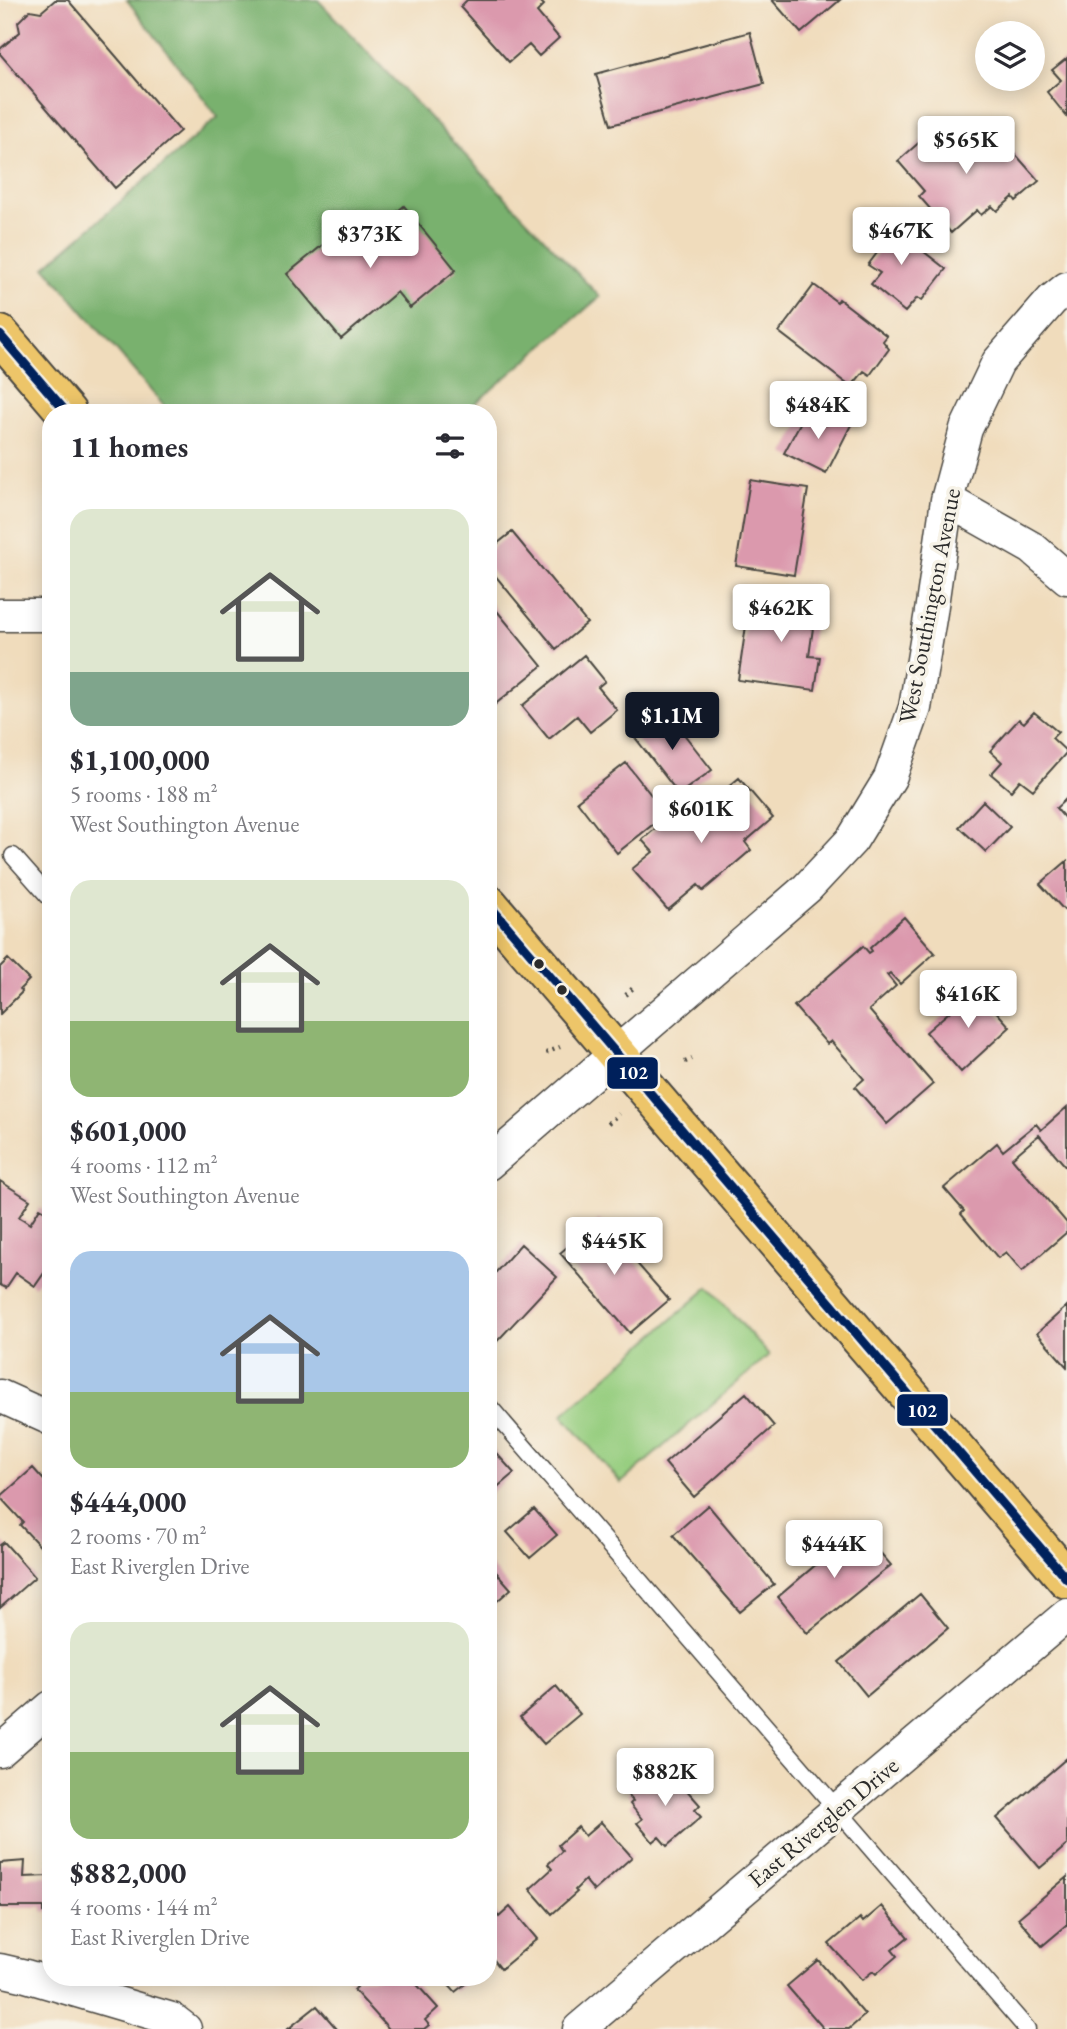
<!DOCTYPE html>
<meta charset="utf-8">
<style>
body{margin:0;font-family:"EB Garamond",serif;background:#f2f2f3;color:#2b2b33;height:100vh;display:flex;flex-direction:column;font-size:26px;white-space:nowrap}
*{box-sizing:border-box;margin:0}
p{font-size:23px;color:#7c7c81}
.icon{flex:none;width:38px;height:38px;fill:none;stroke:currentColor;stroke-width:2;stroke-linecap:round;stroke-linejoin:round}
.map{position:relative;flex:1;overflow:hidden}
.panel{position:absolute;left:42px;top:404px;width:455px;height:1582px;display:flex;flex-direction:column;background:#fff;border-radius:28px;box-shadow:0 4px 18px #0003}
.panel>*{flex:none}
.buttons{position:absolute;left:975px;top:21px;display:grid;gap:14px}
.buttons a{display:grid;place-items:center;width:70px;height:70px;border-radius:50%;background:#fff;box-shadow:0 4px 18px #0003;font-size:35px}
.price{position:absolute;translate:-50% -60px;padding:0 16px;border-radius:7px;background:#fff;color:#222;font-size:23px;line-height:46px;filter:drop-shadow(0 2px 4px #0008)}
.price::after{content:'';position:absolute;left:50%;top:42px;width:21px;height:16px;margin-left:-10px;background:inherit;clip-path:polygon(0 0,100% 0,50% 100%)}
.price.selected{background:#111827;color:#fff}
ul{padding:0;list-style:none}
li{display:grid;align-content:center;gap:14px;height:371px;padding:0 28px}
li span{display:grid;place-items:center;height:217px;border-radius:21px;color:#555}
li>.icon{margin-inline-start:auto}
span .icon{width:126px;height:126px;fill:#fffc;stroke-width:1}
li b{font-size:30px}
h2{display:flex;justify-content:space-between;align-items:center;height:84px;padding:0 28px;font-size:30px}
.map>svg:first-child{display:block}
.green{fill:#97ce80;stroke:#617c56;stroke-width:2}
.forest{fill:#79b16e;stroke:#526e4c;stroke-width:2}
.building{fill:#db99ad}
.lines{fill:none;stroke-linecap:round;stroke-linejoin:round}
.service-casing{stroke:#494641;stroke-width:19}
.minor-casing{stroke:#494641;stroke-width:35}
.primary-casing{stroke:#494641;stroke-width:42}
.path{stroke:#494641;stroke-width:4.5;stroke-dasharray:2 5;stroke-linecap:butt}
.service{stroke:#fff;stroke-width:16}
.minor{stroke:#fff;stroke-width:32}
.primary{stroke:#edc569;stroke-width:38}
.bus-1-casing{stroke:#f7f3e8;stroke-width:14}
.bus-1{stroke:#00205b;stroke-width:9}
.bus-dot{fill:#2b2b2b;stroke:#f7f3e8;stroke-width:2.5}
.labels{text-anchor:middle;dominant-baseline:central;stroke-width:7;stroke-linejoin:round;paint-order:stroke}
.street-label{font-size:24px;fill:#2b2b2b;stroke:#f7f3e8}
.line-badge{stroke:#f7f3e8;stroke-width:2.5}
.badge-label{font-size:19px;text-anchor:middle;font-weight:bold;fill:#fff}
</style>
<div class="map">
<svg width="1067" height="2029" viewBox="0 0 1067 2029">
<rect width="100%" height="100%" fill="#f7f3e8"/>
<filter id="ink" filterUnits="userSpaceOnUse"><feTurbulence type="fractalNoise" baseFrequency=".0143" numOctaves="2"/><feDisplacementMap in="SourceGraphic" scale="14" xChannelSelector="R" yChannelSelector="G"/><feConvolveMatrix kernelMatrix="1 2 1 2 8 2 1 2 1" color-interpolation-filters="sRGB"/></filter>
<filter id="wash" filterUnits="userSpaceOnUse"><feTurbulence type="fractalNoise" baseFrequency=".00686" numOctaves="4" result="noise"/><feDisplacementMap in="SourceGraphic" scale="28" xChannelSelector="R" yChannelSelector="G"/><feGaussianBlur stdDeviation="1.57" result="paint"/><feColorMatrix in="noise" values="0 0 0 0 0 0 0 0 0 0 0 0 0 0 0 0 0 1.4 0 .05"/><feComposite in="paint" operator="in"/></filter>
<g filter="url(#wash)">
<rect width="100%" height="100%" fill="#f0dcbc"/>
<path class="green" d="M709 1287 769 1355 621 1483 562 1415Z"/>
<path class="forest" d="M127 0H318L600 297 464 413H170L45 267 218 117Z"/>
<g id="blocks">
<path class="building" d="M55 0H68L180 131 115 188 0 54V49L20 32 18 22 30 10 41 12Z
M467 0H539L544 5 537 12 559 38 539 56 529 45 509 62 460 7Z
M772 0H840L801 33Z
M750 32 764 84 611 125 596 74Z
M1067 58V117L1047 92 1061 80 1052 70Z
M939 125 965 155 994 130 1039 181 1016 201 1013 197 997 211 992 206 981 215 977 210 951 233 919 196 924 191 898 161Z
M404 206 456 270 410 308 397 292 341 339 287 274 358 216 372 233Z
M882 219 946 269 922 300 917 298 905 312 871 284 880 273 868 265 877 253 863 242Z
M814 285 837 302 839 299 887 336 883 341 889 349 870 375 864 371 851 387 779 332Z
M832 412 852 423 826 474 784 453 805 414 826 425Z
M750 480 808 489 794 575 736 566Z
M512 532 587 623 556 649 488 567V551Z
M770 593 817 600 809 656 820 657 815 690 738 680 748 612 767 615Z
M488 600 542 666 493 706 488 699Z
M584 655 605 681 598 687 617 710 590 732 577 716 549 739 522 706Z
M665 710 712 770 679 794 633 735Z
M1034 712 1058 732 1052 738 1067 752 1033 790 1020 780 1011 791 991 774 1002 762 990 751 1019 719 1024 723Z
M626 763 666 814 617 853 577 801Z
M739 778 773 818 745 842 751 850 703 891 698 885 668 910 632 869 653 852 642 840 677 810 687 822Z
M1067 798V821L1056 808Z
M983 801 1010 827 986 852 959 827Z
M1067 861V907L1064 910 1040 884Z
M904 917 935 953 900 984 890 973 887 975 896 986 869 1010 933 1084 887 1124 855 1087 864 1079 831 1041 827 1044 794 1006 863 946 869 953 872 951 870 948Z
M8 959 29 980 20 989 22 992 0 1014V967Z
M976 989 1010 1027 961 1072 926 1032Z
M1067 1107V1168L1039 1135 1012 1158 1067 1223V1232L1022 1271 1006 1252 998 1258 961 1214 964 1211 944 1188 997 1143 1003 1151 1036 1124 1041 1130Z
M0 1181 30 1200 19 1217 24 1220 30 1224 40 1208 51 1214V1263L35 1286 16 1273 6 1288 0 1285Z
M599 1220 669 1300 630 1333 560 1253Z
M521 1244 557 1277 488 1351V1281Z
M1067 1306V1367L1037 1333Z
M746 1393 774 1426 694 1497 665 1463Z
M488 1444 514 1473 488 1495Z
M33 1468 51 1488V1558L20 1525 23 1522 0 1497Z
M708 1505 774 1584 740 1612 673 1535Z
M534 1509 557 1535 530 1558 507 1532Z
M859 1528 891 1565 807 1633 778 1597Z
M4 1542 35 1577 0 1608V1545Z
M488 1563 511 1589 488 1609Z
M920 1594 948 1628 867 1696 839 1662Z
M556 1686 580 1714 544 1744 520 1717Z
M1067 1758V1845L1040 1868 997 1818Z
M669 1770 700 1805 695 1810 701 1817 667 1846 659 1837 653 1842 637 1823 642 1819 630 1804 633 1801 627 1794 639 1783 645 1790Z
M601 1822 632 1857 594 1891 585 1880 575 1890 577 1892 552 1914 530 1889 552 1869 548 1864 562 1851 558 1845 578 1827 585 1836Z
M25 1861 24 1877 48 1876 47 1865H51V1911L43 1912V1907H0V1863Z
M1067 1877V1925L1042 1946 1018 1918Z
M882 1906 908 1937 892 1950 897 1956 876 1974 873 1971 862 1980 829 1944 860 1918 863 1922Z
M490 1907 499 1917 510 1907 537 1939 501 1969 494 1960 488 1965V1908Z
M818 1960 865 2015 849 2029H824L787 1986Z
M348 1978H411L438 2008 425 2020 429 2025 424 2029H389L354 1990 357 1987Z
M442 1978H473L455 1992Z
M317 2006 337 2029H288Z"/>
</g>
</g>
<g filter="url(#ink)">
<use href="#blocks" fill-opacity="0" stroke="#494641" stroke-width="2"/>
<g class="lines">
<defs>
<path id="service" d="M13 856 51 899
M488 1405 1027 2029"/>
<path id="minor" d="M947 500 1032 548 1067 578
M0 615H51
M488 1164 807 888 852 840 890 778 915 708 931 612 947 500 966 429 998 362 1052 300 1067 288
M0 1396 51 1419
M0 1751 51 1707
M0 1970 26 1976 172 2019 185 2029
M579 2029 1067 1615"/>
<path id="primary" d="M0 335 67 413
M488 904 1067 1579"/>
</defs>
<use href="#service" class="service-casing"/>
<use href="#minor" class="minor-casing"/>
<use href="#primary" class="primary-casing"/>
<path class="path" d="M626 995 635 986
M546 1053 560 1047
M685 1062 692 1059
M608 1123 619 1114"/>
<use href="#service" class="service"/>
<use href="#minor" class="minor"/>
<use href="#primary" class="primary"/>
<defs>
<path id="bus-1" d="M0 335 67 413
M488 904 1067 1579"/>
</defs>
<use href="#bus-1" class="bus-1-casing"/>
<use href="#bus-1" class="bus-1"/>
</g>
</g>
<g class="bus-dot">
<circle cx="539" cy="964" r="6"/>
<circle cx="562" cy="990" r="6"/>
</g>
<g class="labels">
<g class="street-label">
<text transform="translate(929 606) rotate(-79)">West Southington Avenue</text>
<text transform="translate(823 1822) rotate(-40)">East Riverglen Drive</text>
</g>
</g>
<g class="line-badge">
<rect x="606" y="1056" width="53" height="34" rx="7" fill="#00205b"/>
<rect x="896" y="1393" width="53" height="34" rx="7" fill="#00205b"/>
</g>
<g class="badge-label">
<text x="633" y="1079">102</text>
<text x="922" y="1417">102</text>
</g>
</svg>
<div class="buttons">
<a><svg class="icon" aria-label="layers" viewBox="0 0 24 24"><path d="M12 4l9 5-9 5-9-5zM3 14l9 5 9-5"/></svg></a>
</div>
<b class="price" style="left:966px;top:176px">$565K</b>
<b class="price" style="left:901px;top:267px">$467K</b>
<b class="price" style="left:370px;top:270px">$373K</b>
<b class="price" style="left:818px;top:441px">$484K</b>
<b class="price" style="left:781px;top:644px">$462K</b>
<b class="price selected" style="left:672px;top:752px">$1.1M</b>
<b class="price" style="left:701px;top:845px">$601K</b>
<b class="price" style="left:968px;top:1030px">$416K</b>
<b class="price" style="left:614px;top:1277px">$445K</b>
<b class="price" style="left:834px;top:1580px">$444K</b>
<b class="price" style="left:665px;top:1808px">$882K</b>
<section class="panel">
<h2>11 homes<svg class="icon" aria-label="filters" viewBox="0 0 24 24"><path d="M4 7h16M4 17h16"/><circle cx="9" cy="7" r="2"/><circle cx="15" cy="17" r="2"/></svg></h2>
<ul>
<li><span style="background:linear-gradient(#dfe7d0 75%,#7fa58c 0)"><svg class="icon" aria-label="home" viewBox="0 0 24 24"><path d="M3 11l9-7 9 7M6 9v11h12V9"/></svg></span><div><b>$1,100,000</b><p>5 rooms · 188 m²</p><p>West Southington Avenue</p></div></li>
<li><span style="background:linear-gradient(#dfe7d0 65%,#8fb573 0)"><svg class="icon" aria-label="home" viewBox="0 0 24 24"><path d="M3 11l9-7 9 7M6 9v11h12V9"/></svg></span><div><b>$601,000</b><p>4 rooms · 112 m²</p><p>West Southington Avenue</p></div></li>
<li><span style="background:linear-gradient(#a9c7e8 65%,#8fb573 0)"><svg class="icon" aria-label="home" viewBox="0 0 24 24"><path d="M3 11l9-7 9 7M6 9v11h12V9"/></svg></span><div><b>$444,000</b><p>2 rooms · 70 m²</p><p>East Riverglen Drive</p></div></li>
<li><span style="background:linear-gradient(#dfe7d0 60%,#8fb573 0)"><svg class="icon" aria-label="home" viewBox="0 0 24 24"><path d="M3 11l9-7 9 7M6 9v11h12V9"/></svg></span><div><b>$882,000</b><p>4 rooms · 144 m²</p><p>East Riverglen Drive</p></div></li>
</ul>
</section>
</div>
